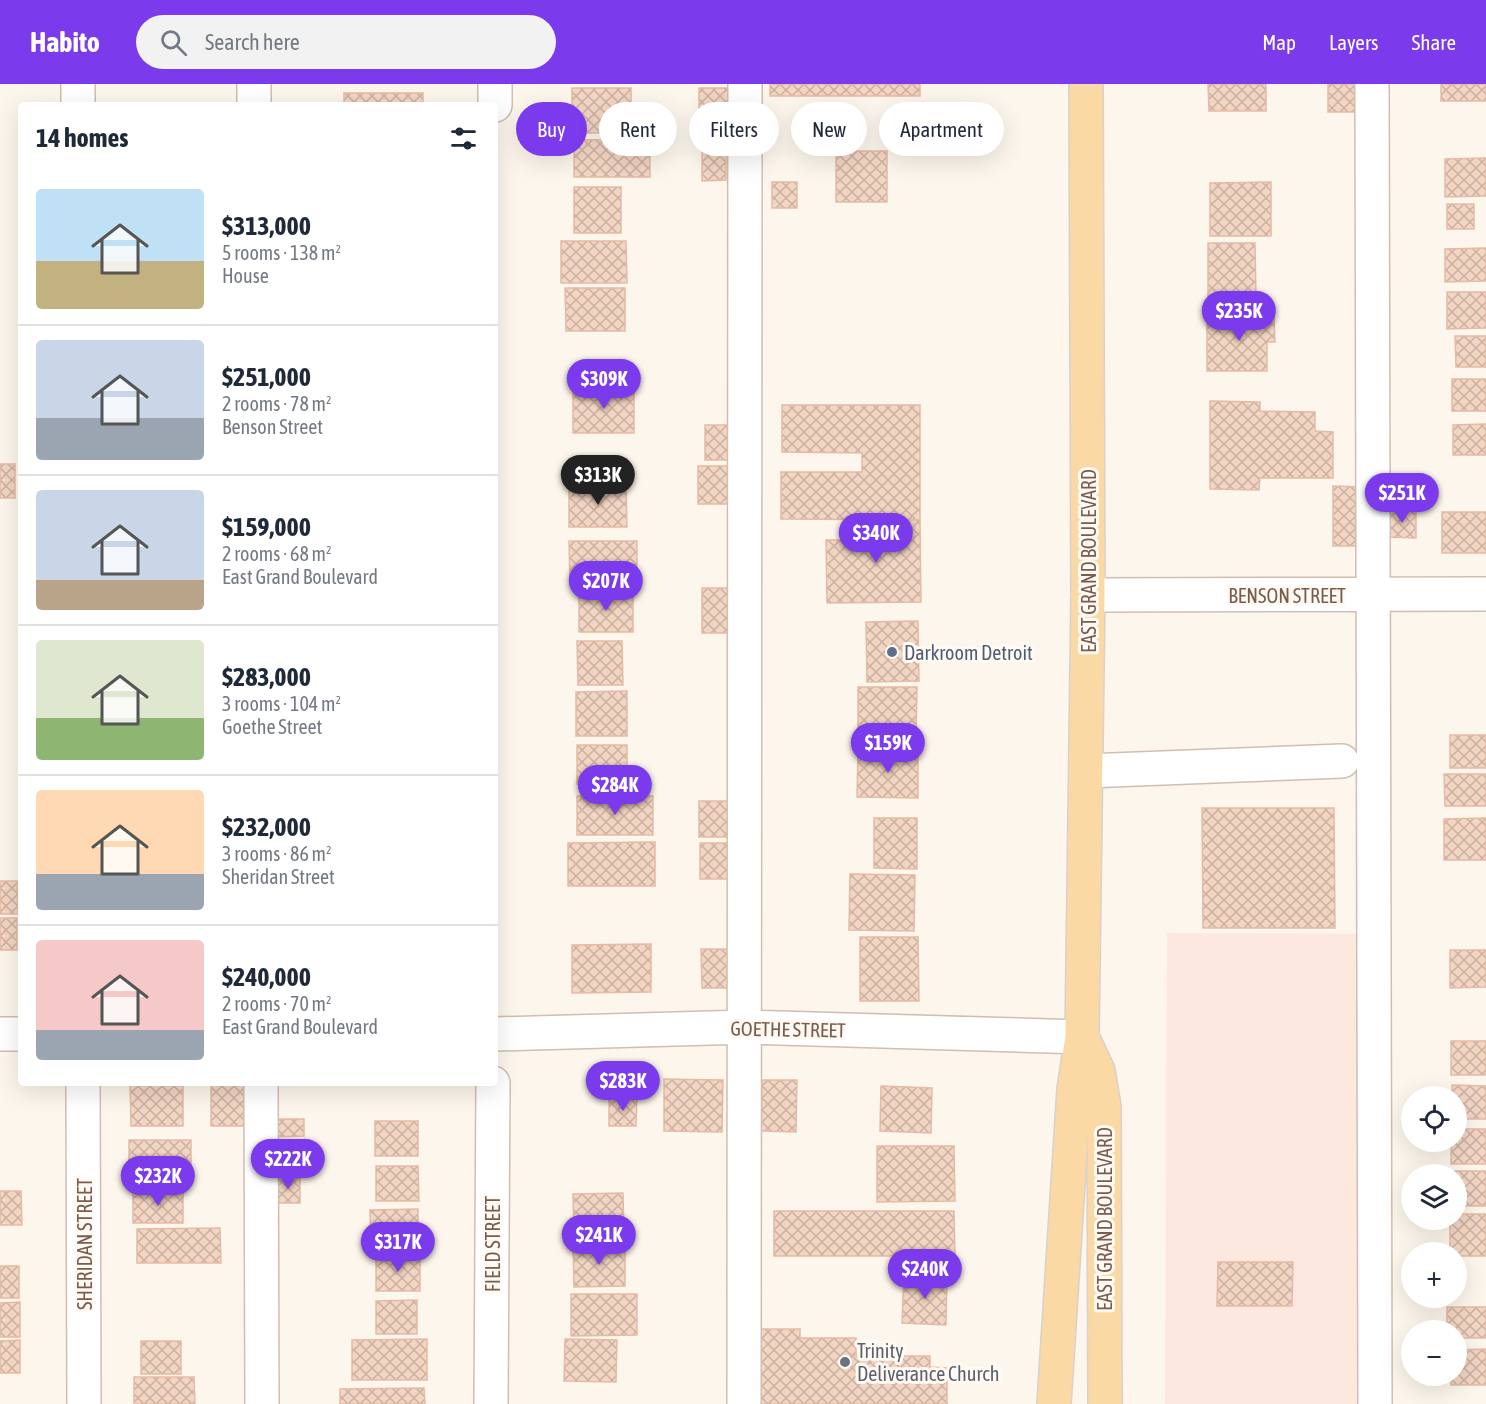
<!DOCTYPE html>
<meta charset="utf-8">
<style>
body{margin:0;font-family:"Asap Condensed",sans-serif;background:#f2f2f3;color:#1f2937;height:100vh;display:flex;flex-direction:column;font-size:22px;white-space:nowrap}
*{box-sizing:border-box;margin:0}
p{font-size:20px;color:#747a83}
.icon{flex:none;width:33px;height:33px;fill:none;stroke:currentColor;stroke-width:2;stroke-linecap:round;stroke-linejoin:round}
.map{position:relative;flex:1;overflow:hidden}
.side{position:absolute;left:18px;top:18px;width:480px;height:984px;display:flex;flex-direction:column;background:#fff;border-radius:6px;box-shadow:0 6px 24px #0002}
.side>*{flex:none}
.banner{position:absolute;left:516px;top:18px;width:570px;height:54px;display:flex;gap:12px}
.tools{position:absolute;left:1401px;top:1002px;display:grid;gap:12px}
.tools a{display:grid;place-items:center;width:66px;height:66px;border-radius:50%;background:#fff;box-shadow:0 6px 24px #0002;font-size:30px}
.price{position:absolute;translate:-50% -51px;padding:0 14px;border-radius:21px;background:#7c3aed;color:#fff;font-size:20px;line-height:39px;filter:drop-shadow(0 2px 3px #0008)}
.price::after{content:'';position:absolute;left:50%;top:36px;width:18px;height:14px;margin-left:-9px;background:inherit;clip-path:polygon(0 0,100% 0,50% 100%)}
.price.current{background:#222;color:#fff}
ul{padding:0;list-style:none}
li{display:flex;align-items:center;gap:18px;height:150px;padding:0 18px}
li+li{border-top:2px solid #e0e1e3}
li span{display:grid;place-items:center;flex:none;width:168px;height:120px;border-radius:6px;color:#555}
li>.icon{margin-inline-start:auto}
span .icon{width:72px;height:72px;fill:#fffc;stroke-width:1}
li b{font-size:26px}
h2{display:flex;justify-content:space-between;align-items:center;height:72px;padding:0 18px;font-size:26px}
.chip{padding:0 21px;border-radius:27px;background:#fff;box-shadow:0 6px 24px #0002;font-size:21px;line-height:54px}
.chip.current{background:#7c3aed;color:#fff}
header{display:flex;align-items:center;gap:36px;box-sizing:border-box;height:84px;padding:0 30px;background:#7c3aed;color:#fff}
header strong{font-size:28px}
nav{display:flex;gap:33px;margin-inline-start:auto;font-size:21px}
.search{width:420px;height:54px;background:#f2f2f3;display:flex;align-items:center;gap:15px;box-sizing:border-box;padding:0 21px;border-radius:33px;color:#747a83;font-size:22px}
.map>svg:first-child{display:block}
.commercial{fill:#fde8e0}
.building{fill:url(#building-cross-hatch);stroke:#e6bba3;stroke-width:1.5}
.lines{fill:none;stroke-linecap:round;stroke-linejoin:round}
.minor-casing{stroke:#d1beb0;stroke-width:36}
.major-casing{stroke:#dad1cd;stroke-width:36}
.minor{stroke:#fff;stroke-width:33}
.major{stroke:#fbd9a5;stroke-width:33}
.service-dot{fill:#5c6f8a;stroke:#fffaf3;stroke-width:2}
.worship-dot{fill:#6b7280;stroke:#fffaf3;stroke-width:2}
.labels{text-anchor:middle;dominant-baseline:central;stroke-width:6;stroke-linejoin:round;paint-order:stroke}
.street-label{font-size:20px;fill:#7a5c4d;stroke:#fffaf3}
.service-label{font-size:20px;fill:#4e5e75;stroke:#fffaf3;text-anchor:start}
.worship-label{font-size:20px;fill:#5b616d;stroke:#fffaf3;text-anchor:start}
</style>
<header>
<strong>Habito</strong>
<div class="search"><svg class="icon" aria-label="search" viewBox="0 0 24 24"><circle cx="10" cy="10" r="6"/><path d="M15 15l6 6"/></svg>Search here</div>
<nav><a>Map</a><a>Layers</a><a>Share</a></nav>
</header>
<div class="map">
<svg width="1486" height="1320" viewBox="0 0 1486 1320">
<defs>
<pattern id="building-cross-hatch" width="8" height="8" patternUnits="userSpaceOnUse" patternTransform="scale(1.5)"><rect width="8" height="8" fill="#f3d5c3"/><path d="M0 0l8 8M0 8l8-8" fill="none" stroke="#cab0a1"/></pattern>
</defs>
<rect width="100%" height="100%" fill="#fdf6ec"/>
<path class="commercial" d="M1167 849 1362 850 1363 1320H1165Z"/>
<path class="building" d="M770 0H920V12H770Z
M1208 0H1266V27H1209Z
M1328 0H1358V28H1328Z
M1441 0H1486V17H1441Z
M572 4H631V49H572Z
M699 4H729V34H699Z
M344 9H423V21H344Z
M650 55V93H574V56Z
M702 59H726V96L702 97Z
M836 67H887V118H836Z
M1486 74V112L1445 113V75Z
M772 98H797V124H772Z
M1271 98V152H1210V99Z
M574 103H621V149H574Z
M1447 120H1474V145H1447Z
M561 157H626L627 199H561Z
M1208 159H1255L1256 212H1208Z
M1486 164V197L1445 198V165Z
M565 204H625V247H566Z
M1447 208H1486V244L1447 245Z
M1207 231H1274L1275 258H1267V287H1207Z
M1455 252H1486V283H1456Z
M1452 295H1486V327H1452Z
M573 303H634V349H573Z
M1210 317 1260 318V327L1315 328V347L1333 348V394H1260L1259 406 1210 405Z
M782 321H920V436L781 435V388H862V369L782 368Z
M1486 340V371H1453V341Z
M705 341H728V376H705Z
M0 380H15V414H0Z
M698 382H730V420H698Z
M569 400H626L627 443H569Z
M1333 402 1363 403V462H1333Z
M1389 426 1416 427V454L1388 453Z
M1442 428H1486V469H1442Z
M853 436H920L921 518 827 519 826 456H853Z
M569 457H637V500L570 501Z
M702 504H729L730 549H702Z
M579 508H633V548H579Z
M918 537 919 597 867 598 866 538Z
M577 557H622L623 601H578Z
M858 603H917L916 652 858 651Z
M627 607V652H576V608Z
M1450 651H1486V684H1450Z
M577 661H627V701L577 700Z
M858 665 918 666V714L857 713Z
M1444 690H1486V722H1445Z
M577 712H653V751H577Z
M699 717H730L731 753H699Z
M1202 724H1334L1335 844H1203Z
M874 734H917V785L874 784Z
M1486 734V776H1444V735Z
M655 758V802H568V759Z
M700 759H730V795H700Z
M850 790 915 791 914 847 849 846Z
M0 797H17L18 830H0Z
M0 834H17V866H0Z
M860 853H918L919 917H860Z
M651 860V908L572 909V861Z
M701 865H732V904H702Z
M1450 866H1486V903L1450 904Z
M1451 957H1486V991H1451Z
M664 995 723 996 722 1048 664 1047Z
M762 996H797L796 1048 761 1047Z
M130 999H183V1042H131Z
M211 999H249V1042H211Z
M1452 1001 1486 1002V1035H1456V1012H1452Z
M881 1002 932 1004 931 1049 880 1047Z
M609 1014H637L636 1042H609Z
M276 1035H304V1052L276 1053Z
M375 1037H418V1072H375Z
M1456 1045H1486V1080H1451V1058H1456Z
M129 1056H191V1100H129Z
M877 1062H954L955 1117 877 1118Z
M376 1082H418L419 1117H376Z
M1452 1087H1486V1122H1456V1090H1452Z
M277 1093H300V1119H277Z
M0 1107H21L22 1141H0Z
M133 1107H183V1139H133Z
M623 1109 624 1151 574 1152 573 1110Z
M418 1125V1165H371L370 1126Z
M774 1127H954L955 1172H774Z
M1456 1130H1486V1172H1456V1168H1450V1136H1456Z
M220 1144 221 1179H137V1145Z
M625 1161V1202L574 1203 573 1162Z
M376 1172H420V1207H376Z
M1218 1178H1293L1292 1222H1217Z
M0 1182H19V1214H0Z
M904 1190 947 1192 946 1241 902 1239Z
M571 1210H637V1251L571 1252Z
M417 1216V1250H376V1217Z
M20 1218V1253H0V1219Z
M1447 1223H1486V1254H1456V1246H1447Z
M760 1245H800V1254H856V1272H930V1283L947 1284V1320H760Z
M427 1255V1296H352V1256Z
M565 1255 617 1256 616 1298 564 1297Z
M20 1256V1289H0V1257Z
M141 1257H181V1290H141Z
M1486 1265V1301H1451V1292H1456V1266Z
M134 1293H194L195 1320H134Z
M424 1304 425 1320H340V1305Z"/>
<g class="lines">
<defs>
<path id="minor" d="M78 0V21
M254 0V21
M1372 0 1375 1320
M495 21V0
M1088 511 1486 510
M1086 687 1342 677
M0 950H21
M495 950 745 943 1082 953
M83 999 84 1320
M261 999 262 1320
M491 1320 493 999
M744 1320 745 0"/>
<path id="major" d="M1082 953 1098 987 1104 1023 1105 1320
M1054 1320 1074 1005 1082 953 1088 511 1086 0"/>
</defs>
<use href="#minor" class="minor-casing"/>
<use href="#major" class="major-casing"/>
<use href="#minor" class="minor"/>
<use href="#major" class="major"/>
</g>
<circle class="service-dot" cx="892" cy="568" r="6"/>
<circle class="worship-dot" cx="845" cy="1278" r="6"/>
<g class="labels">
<g class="street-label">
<text transform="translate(1088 477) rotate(-90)">EAST GRAND BOULEVARD</text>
<text x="1287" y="511">BENSON STREET</text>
<text transform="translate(788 945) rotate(1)">GOETHE STREET</text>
<text transform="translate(1104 1135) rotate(-90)">EAST GRAND BOULEVARD</text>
<text transform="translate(84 1160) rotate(-90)">SHERIDAN STREET</text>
<text transform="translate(492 1160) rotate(-90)">FIELD STREET</text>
</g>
<g class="service-label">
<text x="904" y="568">Darkroom Detroit</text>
</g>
<g class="worship-label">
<text x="857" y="1266">Trinity<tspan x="857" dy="23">Deliverance Church</tspan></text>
</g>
</g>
</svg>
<div class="tools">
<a><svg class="icon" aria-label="locate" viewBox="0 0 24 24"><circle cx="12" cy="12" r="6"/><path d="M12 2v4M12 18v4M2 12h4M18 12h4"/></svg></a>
<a><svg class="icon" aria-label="layers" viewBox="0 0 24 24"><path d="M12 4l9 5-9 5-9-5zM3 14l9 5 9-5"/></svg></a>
<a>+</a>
<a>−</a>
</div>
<b class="price" style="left:1239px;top:258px">$235K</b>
<b class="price" style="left:604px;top:326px">$309K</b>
<b class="price current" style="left:598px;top:422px">$313K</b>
<b class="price" style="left:1402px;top:440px">$251K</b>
<b class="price" style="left:876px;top:480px">$340K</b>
<b class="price" style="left:606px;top:528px">$207K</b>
<b class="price" style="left:888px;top:690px">$159K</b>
<b class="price" style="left:615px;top:732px">$284K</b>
<b class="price" style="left:623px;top:1028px">$283K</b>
<b class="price" style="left:288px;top:1106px">$222K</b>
<b class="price" style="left:158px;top:1123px">$232K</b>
<b class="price" style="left:599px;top:1182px">$241K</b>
<b class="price" style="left:398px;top:1189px">$317K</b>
<b class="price" style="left:925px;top:1216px">$240K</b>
<div class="banner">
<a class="chip current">Buy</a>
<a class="chip">Rent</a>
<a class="chip">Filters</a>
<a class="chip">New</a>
<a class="chip">Apartment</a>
</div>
<section class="side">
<h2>14 homes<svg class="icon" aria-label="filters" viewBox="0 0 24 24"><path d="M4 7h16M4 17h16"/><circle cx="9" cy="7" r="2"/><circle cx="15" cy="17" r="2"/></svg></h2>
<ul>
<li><span style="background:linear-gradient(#bfe0f5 60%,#c2b280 0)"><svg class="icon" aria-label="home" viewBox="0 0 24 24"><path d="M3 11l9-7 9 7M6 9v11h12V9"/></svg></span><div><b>$313,000</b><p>5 rooms · 138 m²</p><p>House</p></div></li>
<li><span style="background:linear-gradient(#c9d6e8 65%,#9aa5b1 0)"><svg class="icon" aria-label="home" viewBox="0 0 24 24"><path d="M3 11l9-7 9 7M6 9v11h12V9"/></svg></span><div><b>$251,000</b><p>2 rooms · 78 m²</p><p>Benson Street</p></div></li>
<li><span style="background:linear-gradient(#c9d6e8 75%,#b9a48a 0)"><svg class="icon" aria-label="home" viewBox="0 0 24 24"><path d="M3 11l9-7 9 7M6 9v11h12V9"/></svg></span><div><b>$159,000</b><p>2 rooms · 68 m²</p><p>East Grand Boulevard</p></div></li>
<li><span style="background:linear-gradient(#dfe7d0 65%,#8fb573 0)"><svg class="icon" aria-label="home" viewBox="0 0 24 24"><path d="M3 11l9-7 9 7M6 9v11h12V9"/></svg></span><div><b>$283,000</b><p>3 rooms · 104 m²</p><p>Goethe Street</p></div></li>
<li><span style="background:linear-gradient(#ffd9b3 70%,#9aa5b1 0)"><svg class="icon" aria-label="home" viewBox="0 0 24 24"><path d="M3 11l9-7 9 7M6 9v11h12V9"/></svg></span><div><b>$232,000</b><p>3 rooms · 86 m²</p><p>Sheridan Street</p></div></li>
<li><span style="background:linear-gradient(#f6c9c9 75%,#9aa5b1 0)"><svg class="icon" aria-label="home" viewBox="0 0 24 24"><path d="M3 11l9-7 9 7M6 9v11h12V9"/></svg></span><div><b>$240,000</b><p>2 rooms · 70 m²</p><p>East Grand Boulevard</p></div></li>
</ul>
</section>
</div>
